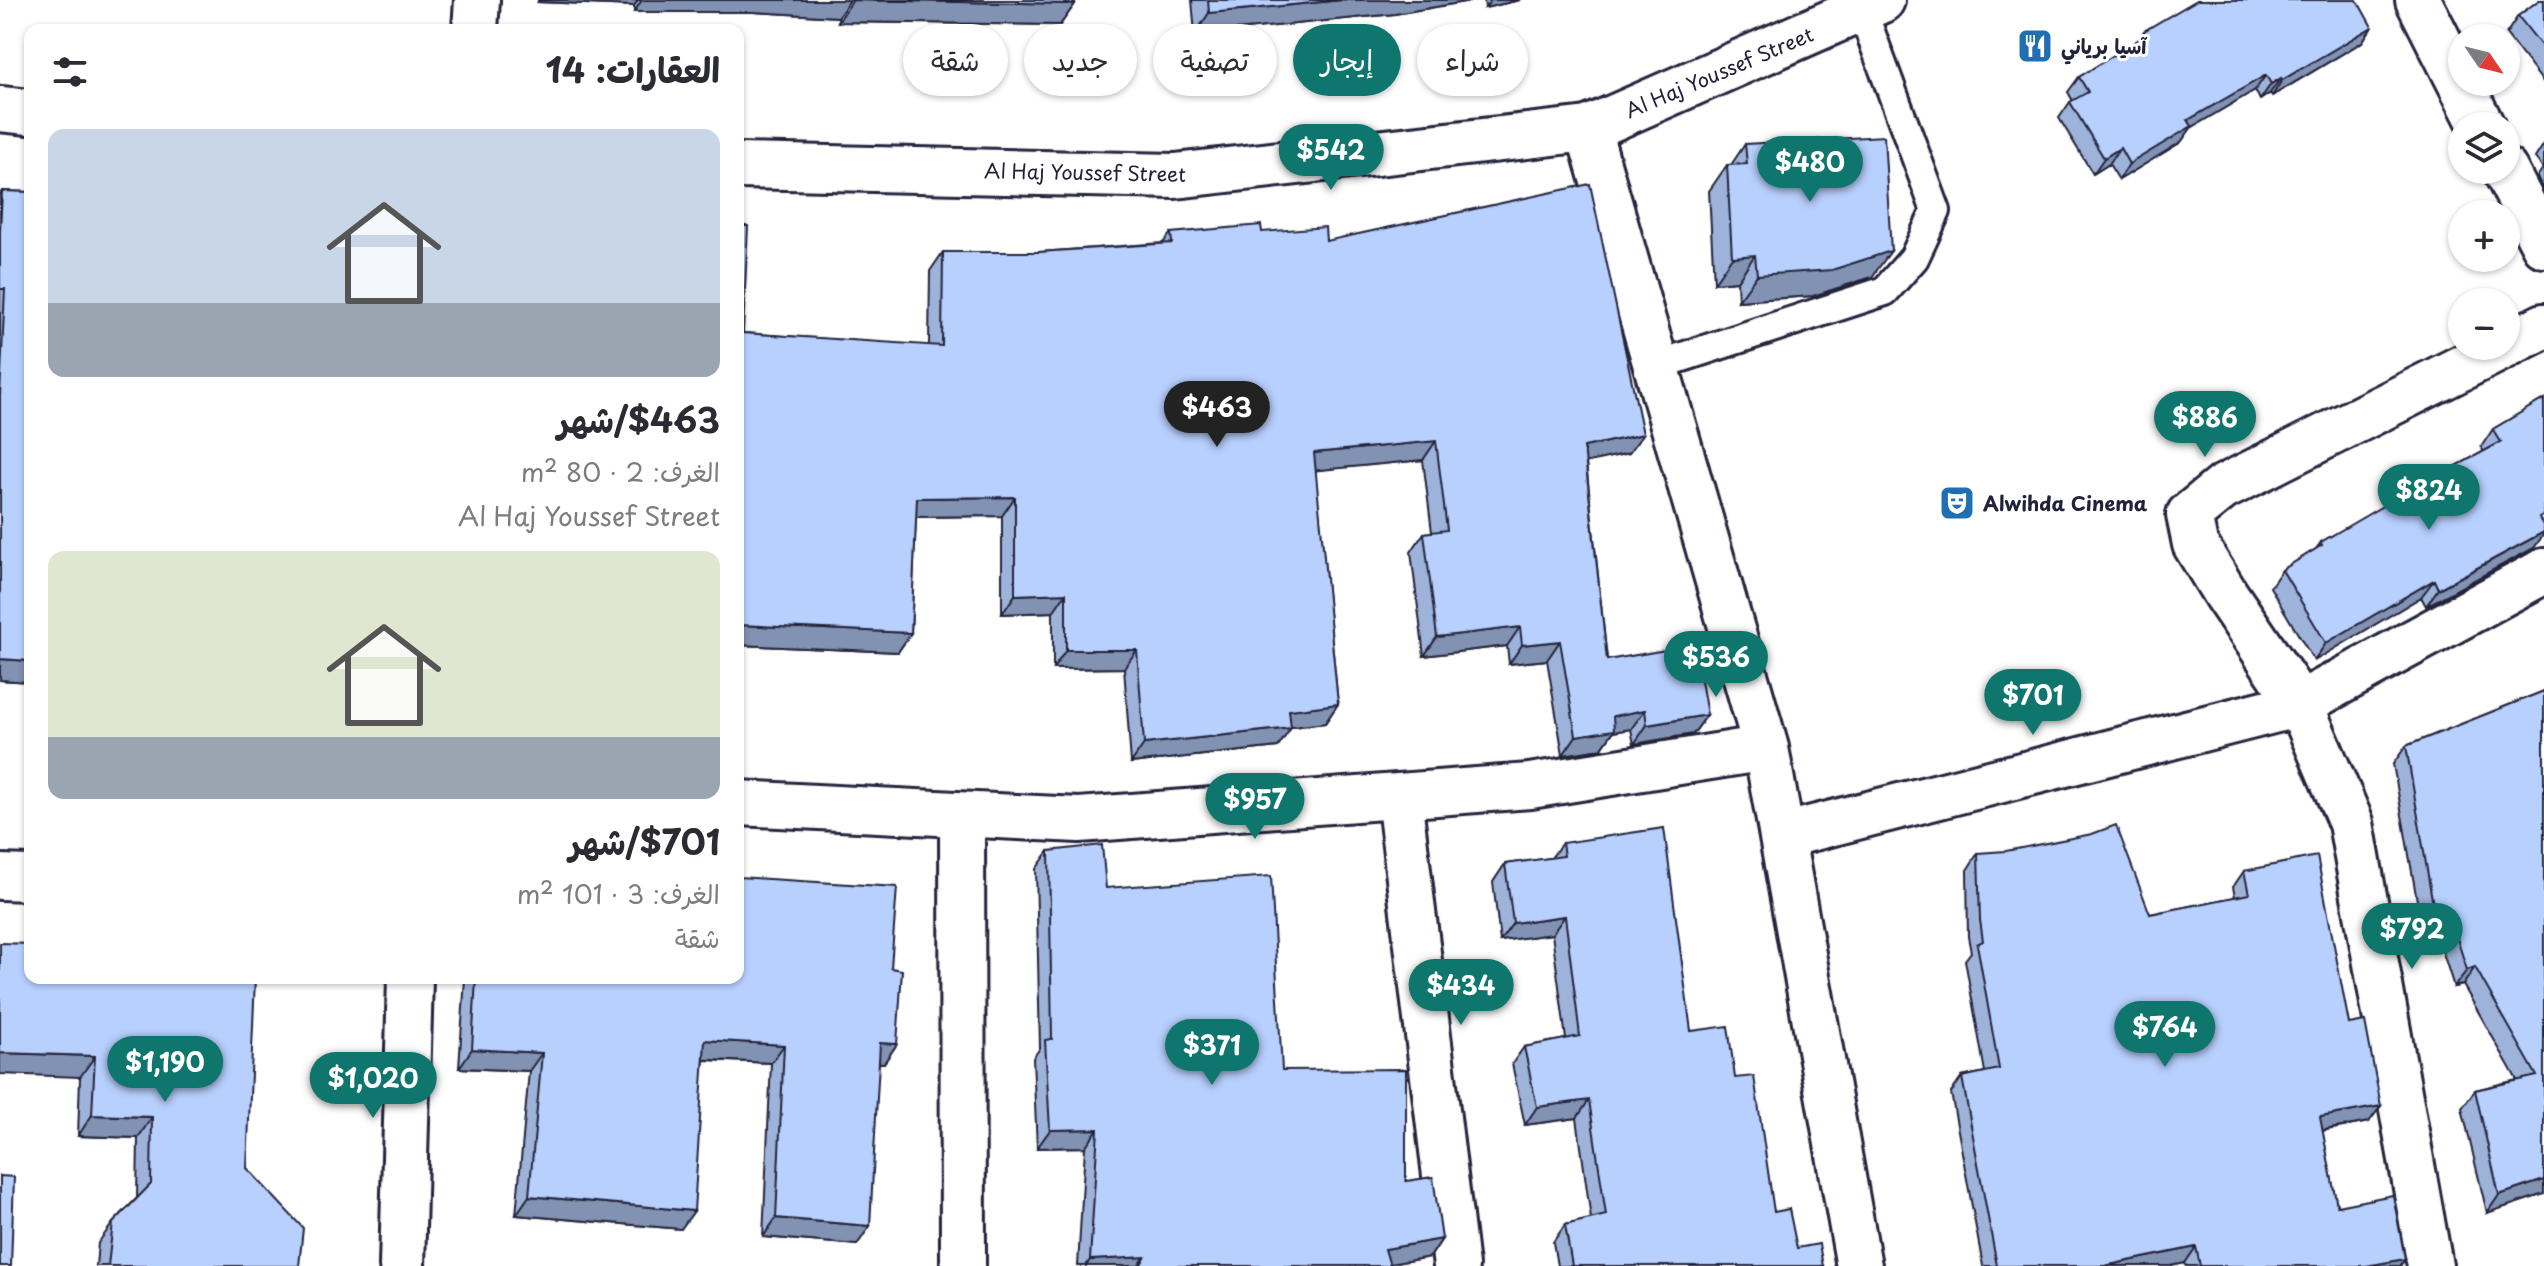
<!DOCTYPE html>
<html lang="ar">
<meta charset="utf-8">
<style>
body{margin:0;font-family:"Playpen Sans","Playpen Sans Arabic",sans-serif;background:#f2f2f3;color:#2b2b33;direction:rtl;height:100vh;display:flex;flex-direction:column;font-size:30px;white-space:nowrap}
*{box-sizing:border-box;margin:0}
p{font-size:26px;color:#7c7c81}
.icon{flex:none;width:44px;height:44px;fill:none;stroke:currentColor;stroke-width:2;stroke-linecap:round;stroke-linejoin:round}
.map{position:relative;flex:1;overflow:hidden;direction:ltr}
.side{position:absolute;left:24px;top:24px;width:720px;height:960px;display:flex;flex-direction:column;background:#fff;border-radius:16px;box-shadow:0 2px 6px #0004;direction:rtl}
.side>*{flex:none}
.guide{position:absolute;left:768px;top:24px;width:760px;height:72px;direction:rtl;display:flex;gap:16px}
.needle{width:52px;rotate:125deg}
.fabs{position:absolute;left:2448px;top:24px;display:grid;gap:16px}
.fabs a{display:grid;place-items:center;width:72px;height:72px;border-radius:50%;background:#fff;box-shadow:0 2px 6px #0004;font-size:40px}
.price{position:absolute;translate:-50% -68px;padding:0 18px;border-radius:28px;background:#0f766e;color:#fff;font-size:26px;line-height:52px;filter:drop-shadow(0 2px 4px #0008)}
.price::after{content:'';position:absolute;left:50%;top:48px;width:24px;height:18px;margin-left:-12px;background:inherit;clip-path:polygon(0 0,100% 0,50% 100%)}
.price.current{background:#222;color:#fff}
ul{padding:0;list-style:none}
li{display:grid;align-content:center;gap:16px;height:424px;padding:0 24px}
li span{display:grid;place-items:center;height:248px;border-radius:16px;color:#555}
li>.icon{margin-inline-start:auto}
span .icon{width:144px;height:144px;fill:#fffc;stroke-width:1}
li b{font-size:34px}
h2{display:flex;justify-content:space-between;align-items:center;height:96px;padding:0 24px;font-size:34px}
.tag{padding:0 28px;border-radius:36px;background:#fff;box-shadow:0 2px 6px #0004;font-size:28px;line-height:72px}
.tag.current{background:#0f766e;color:#fff}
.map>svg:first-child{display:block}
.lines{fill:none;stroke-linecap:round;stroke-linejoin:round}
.lane-casing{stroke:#22223b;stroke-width:34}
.street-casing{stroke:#22223b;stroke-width:50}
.secondary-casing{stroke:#22223b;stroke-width:50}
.lane{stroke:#fff;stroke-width:28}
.street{stroke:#fff;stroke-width:44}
.secondary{stroke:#fff;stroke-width:44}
.wall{fill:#9eb3da;stroke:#22223b;stroke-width:2}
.shaded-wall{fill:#8192b2;stroke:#22223b;stroke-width:2}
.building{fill:#b8d0fe;stroke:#22223b;stroke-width:2}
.labels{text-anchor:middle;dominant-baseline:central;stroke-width:6;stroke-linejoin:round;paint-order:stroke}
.poi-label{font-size:20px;font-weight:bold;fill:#22223b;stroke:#fff;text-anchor:start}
.street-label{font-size:20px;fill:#22223b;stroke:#fff}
</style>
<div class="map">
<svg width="2544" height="1266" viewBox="0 0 2544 1266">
<rect width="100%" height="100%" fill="#fff"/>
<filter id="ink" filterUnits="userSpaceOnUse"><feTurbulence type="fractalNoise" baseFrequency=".0125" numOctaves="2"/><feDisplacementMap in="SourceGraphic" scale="16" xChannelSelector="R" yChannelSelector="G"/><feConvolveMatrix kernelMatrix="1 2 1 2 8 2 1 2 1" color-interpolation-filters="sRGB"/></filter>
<g filter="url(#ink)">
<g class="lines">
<defs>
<path id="lane" d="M1655 366 1885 291 1914 258 1936 211 1862 10"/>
<path id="street" d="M2418 0 2482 126
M475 30 477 0
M1588 129 1766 748 1859 1266
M2505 170 2544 245
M2506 345 2544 326
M1399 796 1456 1266
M738 803 1079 820 1530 786 1766 748
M962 816 963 1266
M1782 836 2300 704 2544 571
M0 877 30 878
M402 1266 410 978
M2430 1266 2351 823 2300 704 2226 595 2195 544 2189 515 2222 488 2505 346"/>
<path id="secondary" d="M0 109 30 112
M738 166 1175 176 1588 129 1882 0"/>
</defs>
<use href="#lane" class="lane-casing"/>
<use href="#street" class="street-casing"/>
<use href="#secondary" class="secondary-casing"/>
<use href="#lane" class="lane"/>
<use href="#street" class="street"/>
<use href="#secondary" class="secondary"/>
</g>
<path class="wall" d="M538 0H1075V4L1060 25 838 22V17L753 12H634V6L538 2Z
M1192 0H1476L1395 14 1195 34Z
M1484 0H1520L1485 8Z
M2544 0V83L2506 34 2518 16Z
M2372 27 2362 42 2272 96 2270 93 2260 100 2255 90 2191 128 2181 142 2119 180 2109 164 2093 174 2059 118 2070 102 2073 101 2068 92 2079 77 2138 40 2144 31Z
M1745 144 1872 277 1813 296 1738 301 1737 281 1714 283 1709 191 1727 165H1731Z
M2544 144V191L2537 177 2543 168 2535 158Z
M2 191 30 192V682L0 680V194Z
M738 226 743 333 929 346 930 271 943 252H1039L1163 243 1171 233 1262 232 1326 241 1643 434 1629 453 1586 462 1607 660 1707 715 1693 734 1634 744 1631 729 1613 732 1601 749 1563 755 1547 660 1509 664 1507 646 1424 656 1411 552 1424 533 1432 532 1423 460 1315 470 1338 704 1325 723 1291 727 1278 747 1131 763 1124 668 1053 669V612L1002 614V516L916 517 911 633 898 652 738 645Z
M2544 399 2534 548 2426 606 2421 597 2314 661 2270 587 2282 570 2316 549 2321 542 2484 452 2481 447 2493 429Z
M2544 691V1194L2487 1213 2462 1108 2475 1090 2517 1080 2463 985 2454 987 2434 925 2422 929 2393 764 2406 746Z
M1562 843 1691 1031 1735 1078 1774 1212 1797 1248 1823 1266H1557L1553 1242 1565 1225 1591 1219 1577 1118 1525 1125 1512 1064 1524 1047 1566 1039 1552 934 1500 941 1493 882 1505 864 1551 858Z
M1049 851 1106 888 1282 1070 1406 1181 1442 1239 1430 1257 1389 1264 1390 1266H1078L1085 1147 1037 1148 1033 1058 1040 1048 1036 869Z
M1978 853 2150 914 2235 897 2233 887 2244 871 2369 1122 2322 1131 2337 1206 2405 1259 2400 1266H2186L2185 1263 2171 1266H1983L1951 1093 1962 1077 1985 1072 1965 960 1971 952 1968 937 1967 870Z
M0 943 247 1168 299 1266H96L98 1243 113 1223 137 1198 138 1138 78 1136 80 1077Z
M891 968 897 1044 884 1063H879L857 1245 763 1237 771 1063 704 1060 681 1229 516 1215 529 1071 459 1068 465 978H738Z"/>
<path class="shaded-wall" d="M540 0H638L634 6 538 2Z
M642 0H850L838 17 753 12H634Z
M853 0 1075 4 1060 25 838 22Z
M1342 0H1476L1395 14 1195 34 1209 13Z
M1491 0H1520L1485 8Z
M2372 27 2362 42 2272 96 2282 80Z
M2266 75 2255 90 2191 128 2181 142 2119 180 2129 164 2188 120Z
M2281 78 2270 93 2260 100 2271 84Z
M2120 148 2109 164 2093 174 2104 158Z
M1891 251 1872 277 1813 296 1738 301 1757 275Z
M1755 255 1737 281 1714 283 1732 257Z
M1643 434 1629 453 1571 466 1584 447Z
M1436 441 1423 460 1300 472 1314 453Z
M1015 497 1002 516 904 517 917 498Z
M2544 532V534L2534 548 2426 606 2438 589Z
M2434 580 2421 597 2314 661 2326 643Z
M1066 593 1053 612 1002 614 1015 595Z
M738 625 911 633 898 652 738 645Z
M1520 627 1507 646 1424 656 1437 637Z
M1560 641 1547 660 1509 664 1522 645Z
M1066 650H1137L1124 668 1053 669Z
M0 659 30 661V682L0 680Z
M1338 704 1325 723 1276 729 1289 710Z
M1645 710 1631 729 1613 732 1601 749 1563 755 1576 736 1613 716Z
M1707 715 1693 734 1634 744 1647 725Z
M1291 728 1278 747 1131 763 1144 744Z
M2447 907 2434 925 2422 929 2434 911Z
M1565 916 1552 934 1500 941 1513 923Z
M2475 967 2463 985 2454 987 2467 970Z
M705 1040 784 1045 771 1063 692 1059Z
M880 1043 897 1044 884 1063 867 1062Z
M472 1049 542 1053 529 1071 459 1068Z
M0 1053 95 1056 80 1077 0 1074Z
M1589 1100 1577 1118 1525 1125 1537 1107Z
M2381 1106 2369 1122 2308 1133 2320 1117Z
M92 1115 152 1117 138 1138 78 1136Z
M1098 1129 1085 1147 1037 1148 1050 1130Z
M2544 1180V1194L2487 1213 2499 1195Z
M529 1196 694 1211 681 1229 516 1215Z
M776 1218 870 1226 857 1245 763 1237Z
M1442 1239 1430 1257 1378 1266 1385 1249Z
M2196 1247 2185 1263 2171 1266H2104Z
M1145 1257 1138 1266H1086L1090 1260Z
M2405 1259 2400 1266H2366Z"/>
<path class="building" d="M853 0H1075V4Z
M1208 0H1342L1209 13Z
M2197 0H2357L2372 27 2282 80 2281 78 2271 84 2266 75 2188 120 2192 126 2129 164 2120 148 2104 158 2070 102 2088 92 2079 77 2146 35 2144 31Z
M2539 0H2544V49L2518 16Z
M1884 136 1891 251 1832 270 1757 275 1755 255 1732 257 1727 165 1747 164 1745 144Z
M1590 184 1643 434 1584 447 1607 660 1695 645 1707 715 1647 725 1645 710 1613 716 1614 730 1576 736 1560 641 1522 645 1520 627 1437 637 1424 533 1447 530 1436 441 1314 453 1338 704 1289 710 1291 728 1144 744 1137 650H1066V593L1015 595V497L917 498 911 633 738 625V226H748L743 333 942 346 943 252H1039L1172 243 1171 233 1261 225 1262 232 1325 227 1326 241Z
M2 191 30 192V661L0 659V396L5 289H0V231Z
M2544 399V515L2539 518 2544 527V532L2438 589 2434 580 2326 643 2282 570 2322 545 2321 542 2391 501 2501 442 2493 429Z
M2544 691V1180L2499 1195 2475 1090 2537 1076 2475 967 2467 970 2447 907 2434 911 2406 746Z
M2116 825 2150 914 2249 894 2244 871 2317 856 2349 1024 2365 1021 2381 1106 2320 1117 2337 1206 2393 1195 2405 1259 2366 1266H2200L2196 1247 2104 1266H1997L1962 1077 1999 1069 1977 944 1983 941 1980 920 1978 853 2006 851 2092 834Z
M1664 828 1691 1031 1728 1026 1735 1078 1754 1076 1774 1212 1789 1209 1797 1248 1819 1244 1823 1266H1572L1565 1225 1606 1215 1589 1100 1537 1107 1524 1047 1580 1036 1565 916 1513 923 1505 864 1564 856 1562 843Z
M1102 845 1106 888 1271 876 1282 1070 1406 1069V1181L1433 1177 1442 1239 1385 1249 1390 1266H1140L1145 1257 1090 1260 1098 1129 1050 1130 1045 1040 1052 1039 1049 851Z
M738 877 897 887 891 968 902 970 897 1044 880 1043 870 1226 776 1218 784 1045 705 1040 694 1211 529 1196 542 1053 472 1049 476 978H738Z
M0 943 30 944V978H255L247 1168 303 1228 299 1266H108L113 1223 151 1184 152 1117 92 1115 95 1056 0 1053Z
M0 1176 14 1177 11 1266H0Z"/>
</g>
<defs>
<symbol id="restaurant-square" viewBox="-11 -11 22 22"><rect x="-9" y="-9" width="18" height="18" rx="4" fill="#1f6fb2" stroke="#fff"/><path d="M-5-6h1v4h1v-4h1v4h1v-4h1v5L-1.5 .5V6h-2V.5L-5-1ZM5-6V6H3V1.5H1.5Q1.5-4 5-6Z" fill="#fff"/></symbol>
<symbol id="theatre-square" viewBox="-11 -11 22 22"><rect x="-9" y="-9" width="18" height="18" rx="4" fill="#1f6fb2" stroke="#fff"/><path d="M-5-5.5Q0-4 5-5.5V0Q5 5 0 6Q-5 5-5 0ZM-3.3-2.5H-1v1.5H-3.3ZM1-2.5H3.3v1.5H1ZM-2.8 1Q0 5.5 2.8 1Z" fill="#fff"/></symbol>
</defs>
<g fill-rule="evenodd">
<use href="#restaurant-square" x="2015" y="26" width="40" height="40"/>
<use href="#theatre-square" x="1937" y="483" width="40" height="40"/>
</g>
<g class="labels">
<g class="poi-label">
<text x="2061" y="46">آسيا برياني</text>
<text x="1983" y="503">Alwihda Cinema</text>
</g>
<g class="street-label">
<text transform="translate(1719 72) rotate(-23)">Al Haj Youssef Street</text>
<text transform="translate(1085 172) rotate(1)">Al Haj Youssef Street</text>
</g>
</g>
</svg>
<div class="fabs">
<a><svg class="needle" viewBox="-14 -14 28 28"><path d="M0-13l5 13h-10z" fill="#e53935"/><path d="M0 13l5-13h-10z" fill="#7c7c81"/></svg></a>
<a><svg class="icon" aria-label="layers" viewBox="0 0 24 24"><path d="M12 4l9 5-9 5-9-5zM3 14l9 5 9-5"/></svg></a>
<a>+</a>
<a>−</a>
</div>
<b class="price" style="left:1331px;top:192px">$542</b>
<b class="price" style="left:1810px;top:204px">$480</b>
<b class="price current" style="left:1217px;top:449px">$463</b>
<b class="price" style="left:2205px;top:459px">$886</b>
<b class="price" style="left:2429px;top:532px">$824</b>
<b class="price" style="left:1716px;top:699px">$536</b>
<b class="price" style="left:2033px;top:737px">$701</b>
<b class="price" style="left:1255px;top:841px">$957</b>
<b class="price" style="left:2412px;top:971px">$792</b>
<b class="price" style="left:1461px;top:1027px">$434</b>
<b class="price" style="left:2165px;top:1069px">$764</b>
<b class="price" style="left:1212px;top:1087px">$371</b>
<b class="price" style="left:165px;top:1104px">$1,190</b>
<b class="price" style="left:373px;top:1120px">$1,020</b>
<div class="guide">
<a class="tag">شراء</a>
<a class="tag current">إيجار</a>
<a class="tag">تصفية</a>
<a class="tag">جديد</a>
<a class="tag">شقة</a>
</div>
<section class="side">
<h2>العقارات: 14<svg class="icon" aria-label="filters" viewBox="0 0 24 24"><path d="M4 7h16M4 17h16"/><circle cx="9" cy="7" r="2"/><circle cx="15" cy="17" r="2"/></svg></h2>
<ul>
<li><span style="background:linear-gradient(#c9d6e8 70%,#9aa5b1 0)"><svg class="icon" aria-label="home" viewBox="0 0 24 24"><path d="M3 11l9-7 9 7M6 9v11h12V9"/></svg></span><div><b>$463/شهر</b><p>الغرف: 2 · 80 m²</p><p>Al Haj Youssef Street</p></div></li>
<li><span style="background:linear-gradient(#dfe7d0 75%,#9aa5b1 0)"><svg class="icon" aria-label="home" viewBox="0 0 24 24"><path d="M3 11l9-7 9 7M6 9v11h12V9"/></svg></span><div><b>$701/شهر</b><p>الغرف: 3 · 101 m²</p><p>شقة</p></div></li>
</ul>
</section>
</div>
